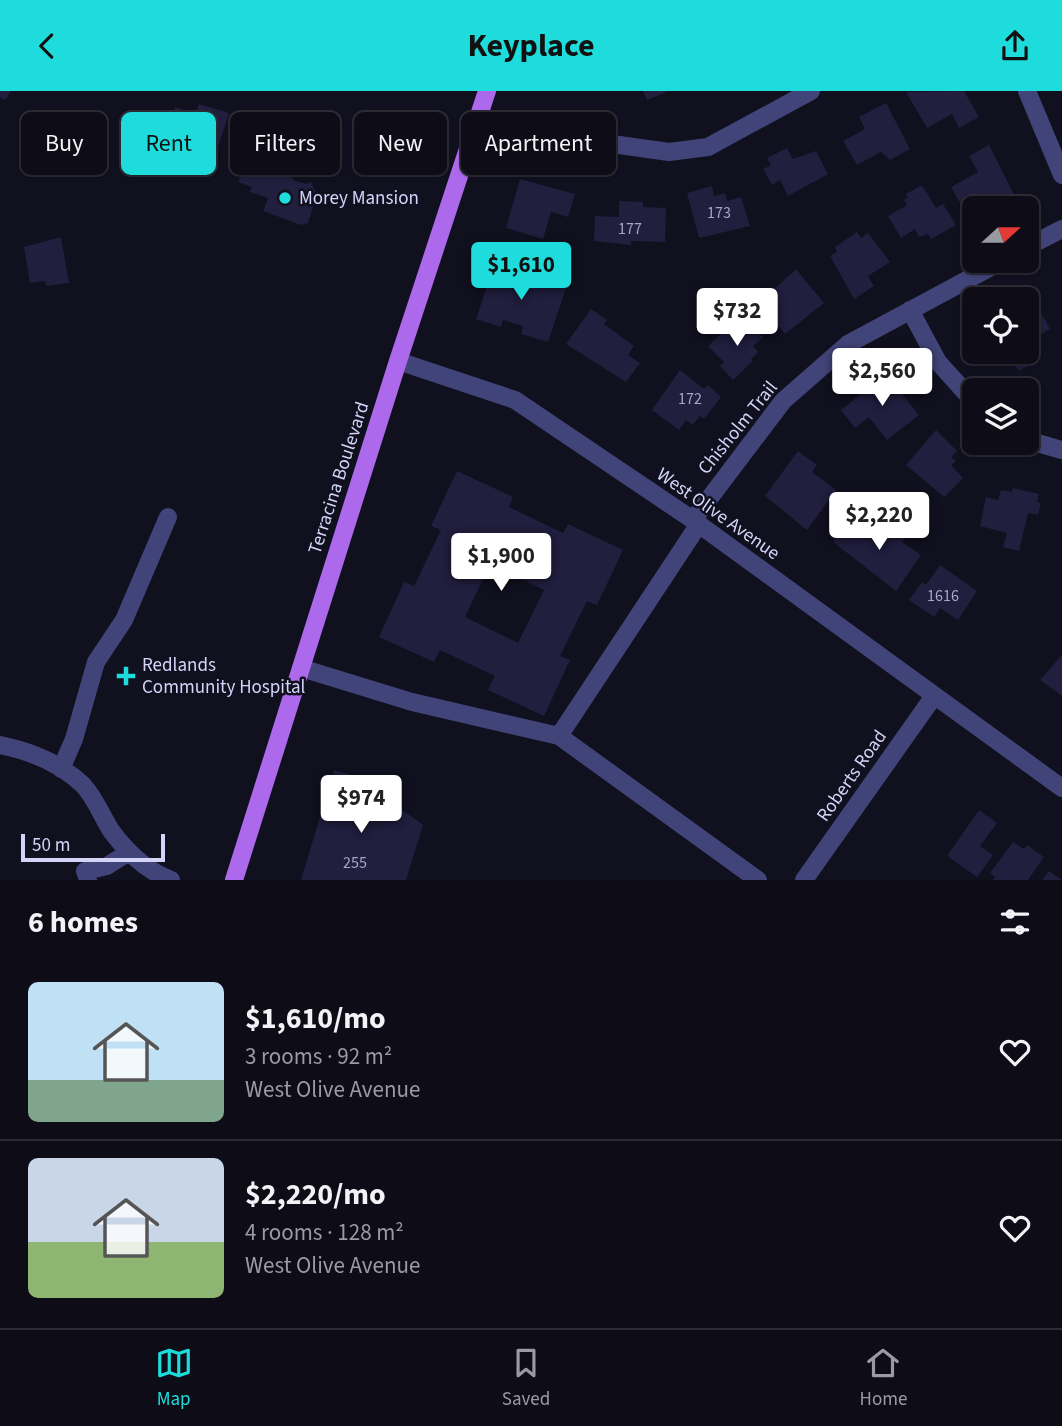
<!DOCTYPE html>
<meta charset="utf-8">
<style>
body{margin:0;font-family:"Source Sans 3",sans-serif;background:#161520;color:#f1f3f6;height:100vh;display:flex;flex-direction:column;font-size:26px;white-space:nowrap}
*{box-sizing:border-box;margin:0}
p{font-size:23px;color:#9a9ba1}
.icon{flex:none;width:38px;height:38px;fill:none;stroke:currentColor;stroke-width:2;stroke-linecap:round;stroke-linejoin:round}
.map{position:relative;height:789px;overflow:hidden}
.sheet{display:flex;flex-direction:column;background:#0d0c17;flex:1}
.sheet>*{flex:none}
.banner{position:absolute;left:21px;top:21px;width:700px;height:63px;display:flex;gap:14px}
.needle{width:46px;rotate:69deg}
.fabs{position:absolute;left:962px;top:105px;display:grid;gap:14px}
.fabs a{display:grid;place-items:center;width:77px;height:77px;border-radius:10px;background:#0d0c17;box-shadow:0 2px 5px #0004,0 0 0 2px #2d2c36;font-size:35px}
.scale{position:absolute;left:21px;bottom:18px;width:144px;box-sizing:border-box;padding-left:7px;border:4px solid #d4d4f9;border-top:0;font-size:19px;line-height:24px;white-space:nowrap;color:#d4d4f9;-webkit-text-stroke:5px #11101f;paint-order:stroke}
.price{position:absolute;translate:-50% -60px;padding:0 16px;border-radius:7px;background:#fff;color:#222;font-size:23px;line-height:46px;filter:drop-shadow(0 2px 4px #0008)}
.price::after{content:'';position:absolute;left:50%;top:42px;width:21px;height:16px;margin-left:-10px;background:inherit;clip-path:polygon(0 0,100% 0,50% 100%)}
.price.selected{background:#1ddcdb;color:#111}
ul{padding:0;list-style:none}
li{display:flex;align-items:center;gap:21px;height:175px;padding:0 28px}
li+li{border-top:2px solid #2d2c36}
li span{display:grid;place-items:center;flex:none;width:196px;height:140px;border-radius:10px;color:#555}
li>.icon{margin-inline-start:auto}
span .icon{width:84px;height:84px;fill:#fffc;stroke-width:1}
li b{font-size:30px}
h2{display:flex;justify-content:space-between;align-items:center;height:84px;padding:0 28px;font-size:30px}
.tag{padding:0 24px;border-radius:10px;background:#0d0c17;box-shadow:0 2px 5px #0004,0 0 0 2px #2d2c36;font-size:24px;line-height:63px}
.tag.selected{background:#1ddcdb;color:#111}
header{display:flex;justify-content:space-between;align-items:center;height:91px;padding:0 28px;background:#1ddcdb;color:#111;font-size:32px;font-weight:700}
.dock{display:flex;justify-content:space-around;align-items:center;height:98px;border-top:2px solid #2d2c36;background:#0d0c17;font-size:19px;color:#9a9ba1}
.dock a{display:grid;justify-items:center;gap:4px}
.dock .selected{color:#1ddcdb}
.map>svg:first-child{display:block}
.building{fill:#211e3e;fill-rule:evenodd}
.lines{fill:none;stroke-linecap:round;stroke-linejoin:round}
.minor{stroke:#414478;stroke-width:18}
.major{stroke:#ad69eb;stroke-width:18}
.poi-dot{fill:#1ddcdb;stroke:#11101f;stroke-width:2.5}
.labels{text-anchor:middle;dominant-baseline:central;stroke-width:5;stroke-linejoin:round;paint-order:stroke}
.number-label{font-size:16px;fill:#a7a6ca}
.poi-label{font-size:19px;fill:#d4d4f9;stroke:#11101f;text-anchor:start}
.street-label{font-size:19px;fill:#d4d4f9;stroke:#11101f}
</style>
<header><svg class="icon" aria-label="back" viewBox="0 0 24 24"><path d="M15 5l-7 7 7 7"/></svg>Keyplace<svg class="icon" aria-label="share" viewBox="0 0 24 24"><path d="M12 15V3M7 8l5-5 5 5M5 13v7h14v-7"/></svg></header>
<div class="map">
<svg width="1062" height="789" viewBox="0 0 1062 789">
<rect width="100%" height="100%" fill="#11101f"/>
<path class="building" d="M0 0H11L5 9 0 6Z
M643 0H668L647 9Z
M964 0 979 26 959 37 952 23 927 37 906 1Z
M886 12 910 58 890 69 881 61 857 74 843 50 865 38 859 26Z
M199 13 229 22 218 56 178 43 181 35 170 32 175 16 196 23Z
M989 54 1015 106 995 117H975V129L971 131 951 96 978 81 969 65Z
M787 57 793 68 816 60 828 83 788 105 780 89 772 94 763 78 771 74 767 67Z
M247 72H257L259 76 276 82 282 78 293 83V89L306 93 311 91 317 104 308 132 301 134 263 120 268 107 250 101 252 96 238 91Z
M520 88 575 103 568 126 551 121 543 148 506 137Z
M922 94 936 117 943 113 956 134 931 148 928 143 919 146 915 138 901 147 888 125 907 114 904 109 908 106 906 103Z
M712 95 714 105 725 102 727 110 741 106 750 135 699 147 687 102Z
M619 110 643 111V116L666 117 665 151 631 150V154L594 150 595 125 619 126Z
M857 141 861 147 868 142 890 171 868 185 874 195 854 208 830 165 837 161 835 156Z
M61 146 69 192 46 195 45 190 30 192 24 156Z
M497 165 516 172 510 189 532 196 535 187 566 197 548 251 521 243 523 235 503 229 501 236 476 228Z
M796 178 824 212 785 243 760 211Z
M1030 202 1050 238 1027 252V208H1020Z
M591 218 607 229 604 233 634 255 628 264 640 272 626 291 566 253Z
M745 227 763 246 753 255 758 261 751 268 753 270 733 289 720 275 724 271 708 255 725 239 729 243Z
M1027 253 1037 269 1019 280 1007 261H1027Z
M680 279 704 298 708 294 721 306 704 328 700 325 693 334 686 329 679 339 652 319Z
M886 283 919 324 887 349 869 326 855 337 841 319Z
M936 339 957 360 951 366 956 370 951 374 963 387 944 406 906 374Z
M798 360 817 374 812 381 836 399 807 439 765 405Z
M457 380 513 406 509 416 563 442 568 433 623 459 597 514 587 510 560 565 570 569 544 625 488 599 495 585 440 559 434 571 379 546 404 491 414 495 441 439 431 435ZM490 473 544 499 518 552 465 526Z
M1013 397 1039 403 1037 411 1041 412 1038 424 1028 422 1019 460 1003 456 1007 442 980 435 986 406 998 409 1001 399 1012 401Z
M864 430 879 440 886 431 906 446 902 451 921 464 896 500 833 451 846 433 857 440Z
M940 474 977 500 958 529 940 517 934 526 909 509 922 491 926 494Z
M1062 564V605L1040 589Z
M334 679 358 686 423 734 406 789H301Z
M979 719 997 732 980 755 993 764 977 786 947 765Z
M1013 751 1024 758 1027 754 1044 766 1028 789H993L995 786 990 782Z
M1049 780 1062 789H1042Z"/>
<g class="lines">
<path class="minor" d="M1027 0 1062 84
M559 33 612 53 669 61 708 56 811 0
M1027 156 1062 138
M910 219 938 271 975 312
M398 270 515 309 693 429 1062 697
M1027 349 1062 359
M693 429 783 310 848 253 1002 170
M301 577 412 611 559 645 699 433
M559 645 758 789
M0 654C30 660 60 672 83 694 96 708 102 726 112 741 127 761 147 780 171 789
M61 678 74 648 96 571 124 529 168 426
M88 789 85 780 107 775 129 761
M804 789 934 605"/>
<path class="major" d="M234 789 398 270 487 0"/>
</g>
<g class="poi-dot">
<circle cx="285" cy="107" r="7"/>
<path d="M122.5 574.5h7v7h7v7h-7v7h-7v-7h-7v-7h7z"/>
</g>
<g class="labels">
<g class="number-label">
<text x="719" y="122">173</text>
<text x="630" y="138">177</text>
<text x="690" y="308">172</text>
<text x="943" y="505">1616</text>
<text x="355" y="772">255</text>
</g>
<g class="poi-label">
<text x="299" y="107">Morey Mansion</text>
<text x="142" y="574">Redlands<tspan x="142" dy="22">Community Hospital</tspan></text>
</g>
<g class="street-label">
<text transform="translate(738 337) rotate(-51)">Chisholm Trail</text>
<text transform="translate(339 387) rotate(-72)">Terracina Boulevard</text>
<text transform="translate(718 423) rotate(35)">West Olive Avenue</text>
<text transform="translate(852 685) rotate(-55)">Roberts Road</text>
</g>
</g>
</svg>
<div class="fabs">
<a><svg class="needle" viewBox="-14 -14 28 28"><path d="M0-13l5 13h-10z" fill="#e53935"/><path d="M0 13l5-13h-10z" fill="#9a9ba1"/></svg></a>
<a><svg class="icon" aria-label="locate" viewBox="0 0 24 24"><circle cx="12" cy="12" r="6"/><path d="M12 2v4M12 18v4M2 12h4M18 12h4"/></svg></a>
<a><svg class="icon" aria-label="layers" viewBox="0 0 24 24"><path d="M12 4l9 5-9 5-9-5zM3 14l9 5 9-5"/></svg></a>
</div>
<div class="scale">50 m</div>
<b class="price selected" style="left:521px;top:211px">$1,610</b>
<b class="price" style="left:737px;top:257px">$732</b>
<b class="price" style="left:882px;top:317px">$2,560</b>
<b class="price" style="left:879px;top:461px">$2,220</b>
<b class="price" style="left:501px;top:502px">$1,900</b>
<b class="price" style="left:361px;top:744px">$974</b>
<div class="banner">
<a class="tag">Buy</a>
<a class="tag selected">Rent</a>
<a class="tag">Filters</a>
<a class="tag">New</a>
<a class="tag">Apartment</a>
</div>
</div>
<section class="sheet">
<h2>6 homes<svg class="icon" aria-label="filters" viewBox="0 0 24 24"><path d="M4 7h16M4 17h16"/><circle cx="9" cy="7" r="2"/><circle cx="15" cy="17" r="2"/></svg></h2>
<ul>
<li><span style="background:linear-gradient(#bfe0f5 70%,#7fa58c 0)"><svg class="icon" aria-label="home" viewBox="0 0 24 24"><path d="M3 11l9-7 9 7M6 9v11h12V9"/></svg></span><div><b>$1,610/mo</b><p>3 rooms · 92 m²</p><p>West Olive Avenue</p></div><svg class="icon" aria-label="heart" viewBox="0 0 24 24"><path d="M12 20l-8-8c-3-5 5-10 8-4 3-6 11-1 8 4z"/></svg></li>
<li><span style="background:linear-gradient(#c9d6e8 60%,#8fb573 0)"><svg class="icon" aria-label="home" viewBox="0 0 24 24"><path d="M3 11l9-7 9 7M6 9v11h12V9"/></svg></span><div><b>$2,220/mo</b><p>4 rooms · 128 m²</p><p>West Olive Avenue</p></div><svg class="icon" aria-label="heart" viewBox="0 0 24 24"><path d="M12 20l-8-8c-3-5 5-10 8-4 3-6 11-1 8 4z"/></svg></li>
</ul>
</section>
<nav class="dock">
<a class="selected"><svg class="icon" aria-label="map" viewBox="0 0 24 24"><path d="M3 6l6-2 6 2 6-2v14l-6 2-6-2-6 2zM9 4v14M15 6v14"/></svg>Map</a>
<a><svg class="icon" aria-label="saved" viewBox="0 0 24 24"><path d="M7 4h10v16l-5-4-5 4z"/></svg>Saved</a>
<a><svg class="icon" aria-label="home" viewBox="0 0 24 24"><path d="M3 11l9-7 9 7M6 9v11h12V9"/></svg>Home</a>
</nav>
